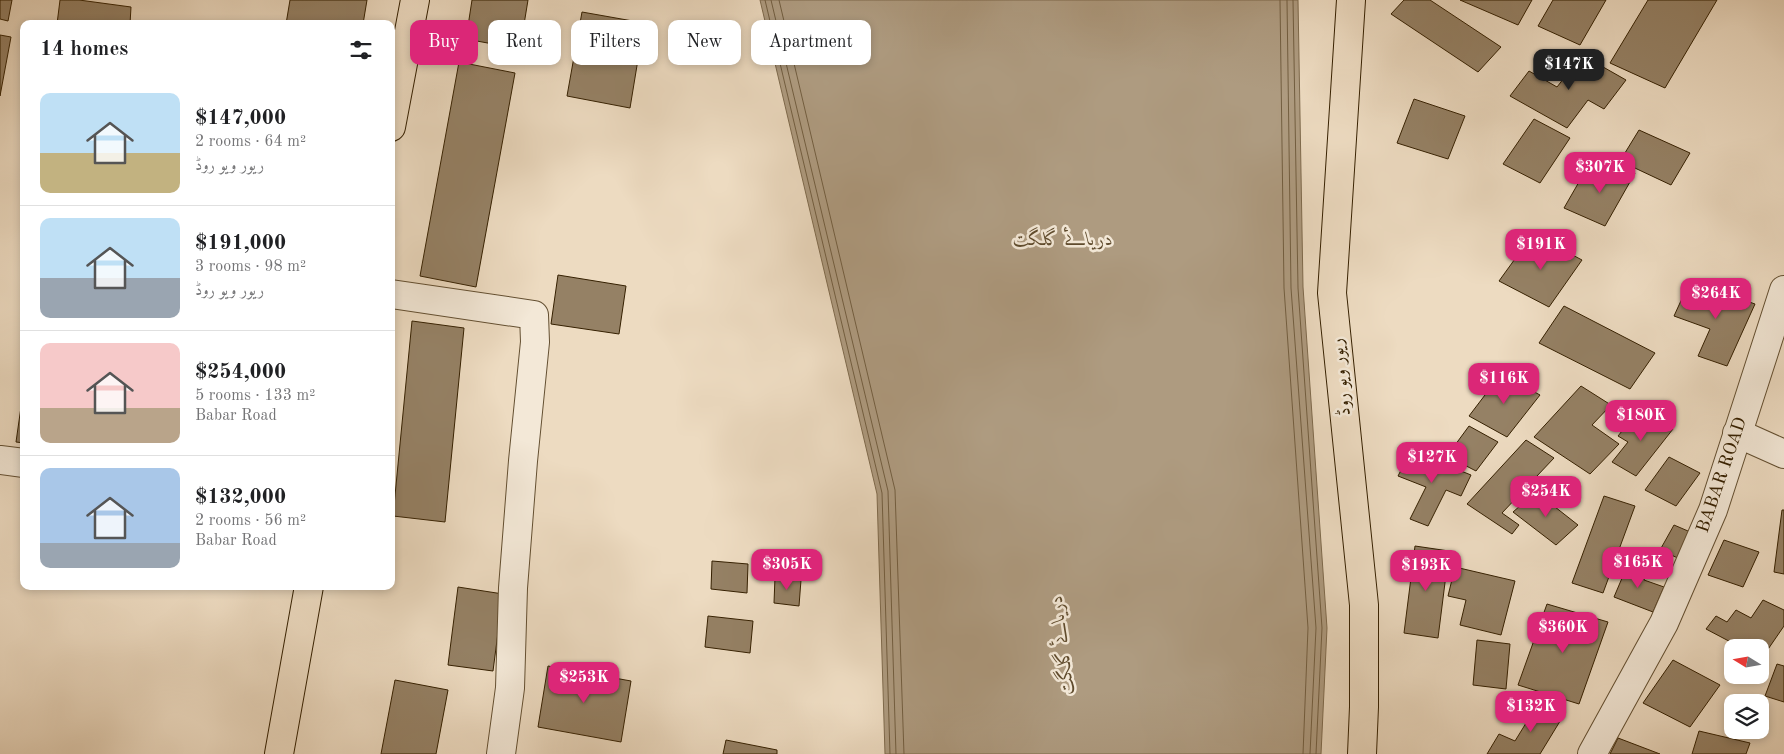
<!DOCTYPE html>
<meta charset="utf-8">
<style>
body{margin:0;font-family:"Old Standard TT",Amiri,serif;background:#f6f6f6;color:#202124;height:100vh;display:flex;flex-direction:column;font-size:19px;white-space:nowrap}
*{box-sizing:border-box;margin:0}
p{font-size:16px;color:#757577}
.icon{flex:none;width:28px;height:28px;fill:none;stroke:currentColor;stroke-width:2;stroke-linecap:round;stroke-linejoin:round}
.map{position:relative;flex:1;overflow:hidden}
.drawer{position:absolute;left:20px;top:20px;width:375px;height:570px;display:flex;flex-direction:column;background:#fff;border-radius:10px;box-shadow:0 2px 8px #0003}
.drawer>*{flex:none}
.guide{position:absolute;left:410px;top:20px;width:475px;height:45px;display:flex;gap:10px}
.needle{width:32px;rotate:281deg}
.controls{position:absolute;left:1724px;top:639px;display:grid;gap:10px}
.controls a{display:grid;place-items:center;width:45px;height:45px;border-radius:10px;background:#fff;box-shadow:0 2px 8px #0003;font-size:25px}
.price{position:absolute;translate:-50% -42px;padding:0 11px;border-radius:10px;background:#db2777;color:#fff;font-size:16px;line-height:32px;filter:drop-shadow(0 1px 2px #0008)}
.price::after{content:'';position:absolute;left:50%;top:30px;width:15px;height:11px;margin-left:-8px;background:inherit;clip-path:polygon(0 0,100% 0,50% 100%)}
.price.on{background:#222;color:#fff}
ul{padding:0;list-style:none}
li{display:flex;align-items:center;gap:15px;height:125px;padding:0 20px}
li+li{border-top:1px solid #e0e0e0}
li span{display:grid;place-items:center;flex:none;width:140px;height:100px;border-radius:10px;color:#555}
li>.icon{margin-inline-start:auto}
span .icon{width:60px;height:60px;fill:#fffc;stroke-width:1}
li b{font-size:21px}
h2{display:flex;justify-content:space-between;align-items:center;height:60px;padding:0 20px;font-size:21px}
.chip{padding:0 18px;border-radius:10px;background:#fff;box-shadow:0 2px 8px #0003;font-size:18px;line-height:45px}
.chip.on{background:#db2777;color:#fff}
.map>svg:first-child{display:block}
.water{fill:#ae9b80;stroke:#7e6a4d}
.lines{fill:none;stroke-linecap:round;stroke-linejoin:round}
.shore{stroke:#725e40;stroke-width:1}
.building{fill:#958165;stroke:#352001}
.minor-casing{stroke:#634f31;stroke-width:30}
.major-casing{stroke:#352001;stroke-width:30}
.highway-casing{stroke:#352001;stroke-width:30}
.minor{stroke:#f3e8d7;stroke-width:28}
.major{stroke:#eddbc1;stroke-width:28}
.highway{stroke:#eddbc1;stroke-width:28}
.labels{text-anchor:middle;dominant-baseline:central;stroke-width:5;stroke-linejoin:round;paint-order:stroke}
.street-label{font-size:18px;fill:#352001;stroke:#f3e8d7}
.water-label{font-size:19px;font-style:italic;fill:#5f4b2d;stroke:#f3e8d7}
</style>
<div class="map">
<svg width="1784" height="754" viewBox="0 0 1784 754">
<rect width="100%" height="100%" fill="#eddbc1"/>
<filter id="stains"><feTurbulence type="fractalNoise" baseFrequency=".004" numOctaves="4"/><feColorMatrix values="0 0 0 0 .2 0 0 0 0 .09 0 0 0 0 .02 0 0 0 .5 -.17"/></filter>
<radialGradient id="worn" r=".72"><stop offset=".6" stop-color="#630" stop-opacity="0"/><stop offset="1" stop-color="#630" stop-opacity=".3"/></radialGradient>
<path class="water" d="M760 0H1298L1303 287 1327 628 1321 754H885L877 494Z"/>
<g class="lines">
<path class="shore" d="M765 0 882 493 890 754
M771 0 888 491 896 754
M779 0 895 490 904 754
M1280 0 1284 288 1308 628 1303 754
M1287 0 1291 288 1316 628 1310 754
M1293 0 1298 288 1322 628 1316 754"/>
</g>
<path class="building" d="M0 0H12L8 21 0 19Z
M60 0H79L131 7 130 24H57Z
M290 0H367L363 24H286Z
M472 0H528L520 49 466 39Z
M1404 0H1430L1501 47 1478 72 1391 14Z
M1460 0H1532L1518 25Z
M1553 0H1606L1580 45 1538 26Z
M1648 0H1717L1665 88 1610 63Z
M582 12 644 23 630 108 567 96Z
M0 35 11 37 0 96Z
M1582 55 1626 80 1604 109 1588 100 1567 128 1510 96 1529 71 1557 87Z
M459 62 515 73 476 287 420 276Z
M1414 99 1465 116 1448 159 1397 143Z
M1534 119 1570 138 1540 183 1503 164Z
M1639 130 1690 153 1671 185 1620 161Z
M1612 163 1635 173 1605 226 1564 208 1587 168 1605 176Z
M1533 234 1582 260 1549 307 1499 281Z
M558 275 626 286 619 334 551 324Z
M1690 281 1755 304 1727 366 1698 356 1710 329 1674 316Z
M1564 306 1655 353 1630 389 1539 343Z
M412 321 464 328 445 522 393 516Z
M1501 374 1540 395 1507 437 1469 416Z
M24 386V443L16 442Z
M1581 386 1611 405 1592 425 1619 444 1590 474 1534 437Z
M1639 410 1673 429 1636 476 1612 462 1628 442 1618 436Z
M1469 426 1498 442 1476 471 1447 456Z
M1526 440 1554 458 1502 513 1519 525 1512 534 1467 504Z
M1411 451 1471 475 1461 496 1446 490 1428 526 1410 519 1426 487 1398 476Z
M1669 457 1700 473 1676 506 1645 490Z
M1536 492 1578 525 1556 545 1513 512Z
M1604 496 1635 506 1603 593 1572 583Z
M1782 510H1784V574L1774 572Z
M1674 525 1695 534 1680 559 1660 550Z
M1724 540 1759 552 1743 587 1708 575Z
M1415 546 1449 551 1438 638 1404 633Z
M712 561 748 564 747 593 711 589Z
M1628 564 1648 571 1644 580 1664 587 1653 612 1614 597Z
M1455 567 1515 581 1501 635 1460 625 1466 600 1448 596Z
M775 577 801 580 799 606 774 603Z
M458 587 503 594 493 671 448 665Z
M1763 600 1784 610V626L1762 658 1760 657V648H1742L1706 629 1716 616 1727 622 1736 610 1751 618Z
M1547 604 1608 622 1579 704 1518 685Z
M708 616 753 621 750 653 705 647Z
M1477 640 1510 644 1506 689 1473 685Z
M1673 660 1720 685 1690 727 1643 703Z
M1777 664 1784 666V702L1765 696Z
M548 666 631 681 621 742 538 727Z
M395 680 448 690 436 754H381Z
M1539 702 1565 713 1540 754H1487L1499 734 1515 741Z
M1699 731 1750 743 1746 754H1692Z
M1618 738 1660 754H1610Z
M726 740 777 750V754H723Z"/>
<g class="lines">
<defs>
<path id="minor" d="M391 294 534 315 535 342 523 461 513 588 510 688 501 754
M1737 433 1784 454
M0 460 24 463
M1592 754 1664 623 1713 510 1784 290"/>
<path id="major" d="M391 127 415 0
M279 754 309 586"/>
<path id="highway" d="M1351 0 1332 293 1364 605V707L1362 754"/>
</defs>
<use href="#minor" class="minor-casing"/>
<use href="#major" class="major-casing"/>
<use href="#highway" class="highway-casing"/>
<use href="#minor" class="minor"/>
<use href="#major" class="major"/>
<use href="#highway" class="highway"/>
</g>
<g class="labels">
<g class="street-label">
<text transform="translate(1341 377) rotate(-96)">ریور ویو روڈ</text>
<text transform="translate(1722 475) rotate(-71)">BABAR ROAD</text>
</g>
<g class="water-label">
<text x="1063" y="240">دریائے گلگت</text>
<text transform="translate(1063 645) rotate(-97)">دریائے گلگت</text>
</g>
</g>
<rect width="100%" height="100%" filter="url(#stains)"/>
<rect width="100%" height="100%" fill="url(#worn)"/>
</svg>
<div class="controls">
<a><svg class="needle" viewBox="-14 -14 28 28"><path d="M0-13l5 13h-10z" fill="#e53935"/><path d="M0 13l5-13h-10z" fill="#757577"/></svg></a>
<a><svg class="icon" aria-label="layers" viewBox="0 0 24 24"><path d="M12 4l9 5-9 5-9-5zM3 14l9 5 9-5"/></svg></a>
</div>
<b class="price on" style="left:1569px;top:91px">$147K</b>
<b class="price" style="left:1600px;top:194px">$307K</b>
<b class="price" style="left:1541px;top:271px">$191K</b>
<b class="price" style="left:1716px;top:320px">$264K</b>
<b class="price" style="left:1504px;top:405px">$116K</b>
<b class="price" style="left:1641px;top:442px">$180K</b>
<b class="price" style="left:1432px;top:484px">$127K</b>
<b class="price" style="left:1546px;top:518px">$254K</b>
<b class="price" style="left:1638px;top:589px">$165K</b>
<b class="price" style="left:787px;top:591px">$305K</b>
<b class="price" style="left:1426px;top:592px">$193K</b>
<b class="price" style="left:1563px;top:654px">$360K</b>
<b class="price" style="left:584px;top:704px">$253K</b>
<b class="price" style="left:1531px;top:733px">$132K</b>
<div class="guide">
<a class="chip on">Buy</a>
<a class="chip">Rent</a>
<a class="chip">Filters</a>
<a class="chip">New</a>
<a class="chip">Apartment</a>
</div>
<section class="drawer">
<h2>14 homes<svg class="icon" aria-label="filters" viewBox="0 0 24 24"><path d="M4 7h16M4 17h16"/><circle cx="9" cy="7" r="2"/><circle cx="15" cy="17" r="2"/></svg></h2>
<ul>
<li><span style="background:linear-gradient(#bfe0f5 60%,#c2b280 0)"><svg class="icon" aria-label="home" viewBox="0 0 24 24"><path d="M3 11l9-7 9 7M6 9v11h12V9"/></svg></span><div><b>$147,000</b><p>2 rooms · 64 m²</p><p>ریور ویو روڈ</p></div></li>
<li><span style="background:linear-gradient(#bfe0f5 60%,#9aa5b1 0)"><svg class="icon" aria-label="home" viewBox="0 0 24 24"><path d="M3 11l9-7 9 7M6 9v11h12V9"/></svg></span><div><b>$191,000</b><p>3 rooms · 98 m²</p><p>ریور ویو روڈ</p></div></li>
<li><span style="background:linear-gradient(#f6c9c9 65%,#b9a48a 0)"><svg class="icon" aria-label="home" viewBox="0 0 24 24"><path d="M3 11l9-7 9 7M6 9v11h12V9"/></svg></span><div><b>$254,000</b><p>5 rooms · 133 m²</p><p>Babar Road</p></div></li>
<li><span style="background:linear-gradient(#a9c7e8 75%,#9aa5b1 0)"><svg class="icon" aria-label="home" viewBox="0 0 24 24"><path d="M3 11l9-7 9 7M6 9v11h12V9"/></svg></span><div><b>$132,000</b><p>2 rooms · 56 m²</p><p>Babar Road</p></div></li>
</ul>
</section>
</div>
